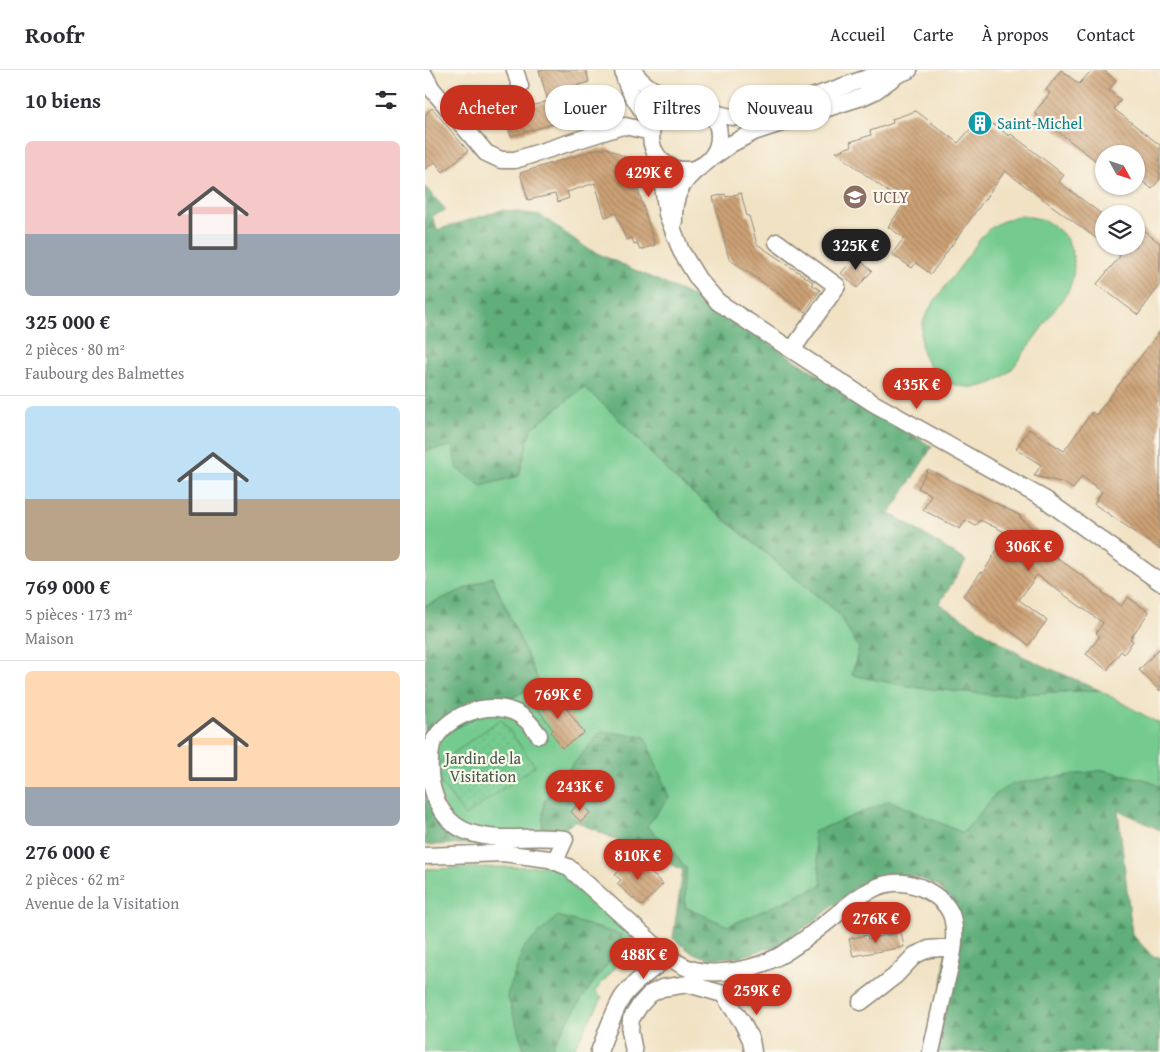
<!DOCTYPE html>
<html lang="fr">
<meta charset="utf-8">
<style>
body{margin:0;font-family:"Gentium Book Plus",serif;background:#f7f7f7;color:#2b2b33;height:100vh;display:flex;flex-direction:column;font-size:19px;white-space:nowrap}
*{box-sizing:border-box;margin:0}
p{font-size:16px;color:#7c7c81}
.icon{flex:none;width:28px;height:28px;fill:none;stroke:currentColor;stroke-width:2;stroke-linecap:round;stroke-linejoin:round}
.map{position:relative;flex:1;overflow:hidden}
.drawer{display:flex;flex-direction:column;background:#fff;width:425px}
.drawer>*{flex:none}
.guide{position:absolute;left:15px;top:15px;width:475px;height:45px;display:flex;gap:10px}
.needle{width:32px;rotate:130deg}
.controls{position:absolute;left:670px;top:75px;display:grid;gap:10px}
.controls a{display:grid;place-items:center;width:50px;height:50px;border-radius:50%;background:#fff;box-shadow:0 1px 4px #0004;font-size:25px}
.price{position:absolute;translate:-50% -42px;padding:0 11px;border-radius:18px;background:#c8321e;color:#fff;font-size:16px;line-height:32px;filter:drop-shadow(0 1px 2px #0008)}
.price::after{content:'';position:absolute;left:50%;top:30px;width:15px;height:11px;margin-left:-8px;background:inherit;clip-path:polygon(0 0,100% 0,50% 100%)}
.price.current{background:#222;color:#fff}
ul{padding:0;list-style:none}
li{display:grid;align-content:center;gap:10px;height:265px;padding:0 25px}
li+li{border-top:1px solid #e1e1e2}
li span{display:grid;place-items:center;height:155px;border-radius:8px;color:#555}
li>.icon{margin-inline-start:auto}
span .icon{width:90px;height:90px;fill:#fffc;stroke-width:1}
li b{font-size:21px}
h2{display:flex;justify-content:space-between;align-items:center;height:60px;padding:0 25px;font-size:21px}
.pill{padding:0 18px;border-radius:22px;background:#fff;box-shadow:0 1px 4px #0004;font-size:18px;line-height:45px}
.pill.current{background:#c8321e;color:#fff}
header{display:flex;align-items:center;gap:30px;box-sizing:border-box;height:70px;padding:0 25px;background:#fff;border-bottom:1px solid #e1e1e2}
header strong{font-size:24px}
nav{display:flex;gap:28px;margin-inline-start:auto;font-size:18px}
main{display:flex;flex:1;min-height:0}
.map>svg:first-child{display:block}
.grass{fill:#75cb8f;stroke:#507b5d}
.forest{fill:url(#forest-firs);stroke:#466d52}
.park{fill:url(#park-dots);stroke:#507b5d}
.building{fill:url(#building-back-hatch)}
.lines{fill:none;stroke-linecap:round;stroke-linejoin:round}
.minor-casing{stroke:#8e8678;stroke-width:19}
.minor{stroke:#fff;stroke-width:16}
.labels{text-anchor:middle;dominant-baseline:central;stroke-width:4.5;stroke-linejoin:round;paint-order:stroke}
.culture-label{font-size:16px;fill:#0d838f;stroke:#fbf7ec;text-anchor:start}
.education-label{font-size:16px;fill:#785e54;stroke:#fbf7ec;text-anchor:start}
.park-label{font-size:16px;fill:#415b49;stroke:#fbf7ec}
</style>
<header>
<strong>Roofr</strong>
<nav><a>Accueil</a><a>Carte</a><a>À propos</a><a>Contact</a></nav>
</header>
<main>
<section class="drawer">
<h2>10 biens<svg class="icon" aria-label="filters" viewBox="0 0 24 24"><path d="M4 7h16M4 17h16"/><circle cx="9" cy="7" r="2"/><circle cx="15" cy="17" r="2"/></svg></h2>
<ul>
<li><span style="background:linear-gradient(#f6c9c9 60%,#9aa5b1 0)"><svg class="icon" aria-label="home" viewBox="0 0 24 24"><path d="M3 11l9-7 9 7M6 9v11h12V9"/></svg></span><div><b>325 000 €</b><p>2 pièces · 80 m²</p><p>Faubourg des Balmettes</p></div></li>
<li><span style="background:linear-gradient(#bfe0f5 60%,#b9a48a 0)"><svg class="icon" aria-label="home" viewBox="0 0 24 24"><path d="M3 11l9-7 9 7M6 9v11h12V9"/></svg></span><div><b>769 000 €</b><p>5 pièces · 173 m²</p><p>Maison</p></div></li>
<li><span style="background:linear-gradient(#ffd9b3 75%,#9aa5b1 0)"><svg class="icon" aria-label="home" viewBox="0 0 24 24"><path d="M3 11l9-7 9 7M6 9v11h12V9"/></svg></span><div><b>276 000 €</b><p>2 pièces · 62 m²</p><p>Avenue de la Visitation</p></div></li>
</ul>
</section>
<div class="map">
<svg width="735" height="982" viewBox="0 0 735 982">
<defs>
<pattern id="forest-firs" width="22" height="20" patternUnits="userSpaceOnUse" patternTransform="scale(1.25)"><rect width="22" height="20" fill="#60af7a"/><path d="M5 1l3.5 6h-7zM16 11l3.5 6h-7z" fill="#4f8f64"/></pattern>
<pattern id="park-dots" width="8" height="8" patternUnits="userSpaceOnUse" patternTransform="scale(1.25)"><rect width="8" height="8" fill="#75cb8f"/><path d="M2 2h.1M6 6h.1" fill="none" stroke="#65ae7c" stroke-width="1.8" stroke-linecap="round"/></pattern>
<pattern id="building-back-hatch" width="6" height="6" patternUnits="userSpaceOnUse" patternTransform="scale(1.25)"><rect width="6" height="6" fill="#cca175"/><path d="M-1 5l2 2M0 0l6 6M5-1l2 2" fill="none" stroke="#a68360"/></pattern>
</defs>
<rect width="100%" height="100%" fill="#fbf7ec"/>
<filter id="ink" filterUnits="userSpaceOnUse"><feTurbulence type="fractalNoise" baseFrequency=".02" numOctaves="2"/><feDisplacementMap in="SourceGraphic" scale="10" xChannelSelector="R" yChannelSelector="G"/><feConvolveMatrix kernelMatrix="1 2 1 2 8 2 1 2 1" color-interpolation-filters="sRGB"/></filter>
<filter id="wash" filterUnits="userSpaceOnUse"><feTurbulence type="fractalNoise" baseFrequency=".0096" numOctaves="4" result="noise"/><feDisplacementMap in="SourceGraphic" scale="20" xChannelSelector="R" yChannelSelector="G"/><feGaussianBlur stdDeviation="1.12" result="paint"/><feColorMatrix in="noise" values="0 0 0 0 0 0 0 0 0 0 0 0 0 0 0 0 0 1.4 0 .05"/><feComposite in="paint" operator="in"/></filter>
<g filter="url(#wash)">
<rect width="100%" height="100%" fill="#f1e2c4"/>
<path class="grass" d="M595 146C638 147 659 181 644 220L587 299C547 340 483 306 498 253 502 239 512 228 520 217 533 200 545 183 558 165 569 154 580 149 595 146Z
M159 317 189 344 246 405 412 542 434 578 427 605 487 617 571 625 674 620 735 654V717L722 710 678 700 570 725 538 763 464 731 397 815 303 857 260 837 261 798 247 780 221 756 220 667 177 662 144 699 119 732 121 772 46 774 28 762 0 682 25 661 100 621 113 610 67 507 0 536V381L106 359Z
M124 796 142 804 205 859 208 873 204 882 170 921 177 928 147 982H0V799Z"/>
<path class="forest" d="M0 117 21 140 7 146 12 160 77 140 115 145 163 179 274 229 507 377 465 443 541 491 514 534 599 587 674 620 571 625 487 617 427 605 434 578 412 542 246 405 189 344 159 317 106 359 94 406 56 416 31 397 28 376 0 381Z
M67 507 113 610 100 621 25 661 0 682V536Z
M177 661 220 667 244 727 222 756 247 780 261 798 260 837 303 856 397 815 388 762 465 731 538 763 570 725 586 714 678 700 722 710 735 717V760L693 740 707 864 727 886 735 887V982H509L527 832 513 816 492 807 466 803 442 809 388 852 351 876 314 887 283 888 267 883 248 868 258 800 150 751 121 772 117 758 119 732 144 699Z
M0 719 28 762 46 774 0 775Z
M133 846 196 865 197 878C167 909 146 946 124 982H100L82 925 99 877Z"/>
<path class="park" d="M76 649 110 696 40 746 6 699Z"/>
<g id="blocks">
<path class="building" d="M114 0H161L164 12 144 18 152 47 86 66 79 45 123 31Z
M636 0 654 14 667 0H678L691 10 684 20 696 30 689 39 735 75V109L727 119 711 106V84H679V97L609 43 625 23 621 20Z
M7 38 43 81 18 102 10 92 0 99V45Z
M491 41 533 73 557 46 584 66 586 64 639 105 634 112 679 146V174L580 101 506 204 491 193 487 198 467 184 479 168 463 157 479 134 411 82 427 76 425 72 446 65 445 61 468 53 467 49Z
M176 78V80L182 78 202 88 204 95 205 94 230 175 215 180 212 173 209 174 207 168 201 170 191 143 180 147 170 113 142 122 144 128 133 132 130 124 103 130 95 103Z
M316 123 322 146H324L332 174 388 212 386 214 395 220 380 242 304 189 288 127 300 124 301 127Z
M711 155 735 173V215L713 245 672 214 695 186 682 176H711Z
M422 179 447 201 432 218 416 203 425 193Z
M735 261V479L669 434 677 422 657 406 648 419 640 413 609 406 616 395 591 379 604 359 639 381 667 342 671 345Z
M503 399 596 446 595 448 632 477 627 484 678 521 677 522 696 536 703 527 724 542 705 569 708 571 699 584 696 581 682 600 661 584 675 566 671 563 678 553 612 505 594 530 622 550 604 575 538 526 556 502 558 503 582 463 555 450 551 456 540 450 535 459 498 440 506 425 493 418Z
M735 578V621L714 600Z
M110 619 127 639 137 632 159 663 137 678 126 662 128 660 103 625Z
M154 732 165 743 156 752 146 742Z
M207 786 238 814 217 836 192 814 196 810 190 805Z
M476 862 479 877 428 886 424 869 442 865 443 869Z"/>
</g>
</g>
<g filter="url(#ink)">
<use href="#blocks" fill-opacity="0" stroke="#8e8678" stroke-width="1"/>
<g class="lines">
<defs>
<path id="minor" d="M90 0 95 16
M198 0C200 17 210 29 219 43 222 49 224 56 226 62
M208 0C219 19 240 27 260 31
M0 6 7 19 61 83 76 90H90L194 57 200 56 226 62
M226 66a34 34 0 1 1 68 0a34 34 0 1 1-68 0Z
M282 39C303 49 315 49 338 44L445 7 474 4 484 0
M232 85 238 116 242 144 256 181 273 209 293 232 448 333 621 430 735 512
M288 87 306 74 329 62 437 27 450 21 472 5
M249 151C248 128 256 111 275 97
M352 172 412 216 367 280
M114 665C107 656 100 646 89 642 61 630 20 646 7 674 0 708 9 751 46 763 77 773 108 764 140 769L130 791
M0 786 77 783 124 789 143 797 243 887C250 891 257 896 263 898 274 902 286 903 297 902 344 900 372 876 407 848 419 839 431 827 444 821 460 812 477 810 495 817 508 823 523 833 527 847 534 872 523 902 518 926 514 945 510 963 506 982
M436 932 470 906 490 885 504 879 528 877
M174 982C181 964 187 945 197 928 208 912 228 899 243 887
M209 982 205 961 206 949 215 935 225 924 237 918 263 914 298 924 317 952 326 970 328 982"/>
</defs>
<use href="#minor" class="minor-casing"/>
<use href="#minor" class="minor"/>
</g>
</g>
<defs>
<symbol id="building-disc" viewBox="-11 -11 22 22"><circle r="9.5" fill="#0f9aa8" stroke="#fbf7ec"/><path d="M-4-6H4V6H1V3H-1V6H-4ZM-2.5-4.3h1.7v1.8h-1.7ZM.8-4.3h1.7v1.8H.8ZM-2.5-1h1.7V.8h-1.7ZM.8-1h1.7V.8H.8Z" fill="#fff"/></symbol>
<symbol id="university-disc" viewBox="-11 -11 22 22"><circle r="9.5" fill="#8d6e63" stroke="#fbf7ec"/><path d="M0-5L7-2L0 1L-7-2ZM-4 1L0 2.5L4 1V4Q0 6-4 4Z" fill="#fff"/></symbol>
</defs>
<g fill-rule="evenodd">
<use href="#building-disc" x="541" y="39" width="28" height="28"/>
<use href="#university-disc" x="416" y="113" width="28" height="28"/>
</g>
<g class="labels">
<g class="culture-label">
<text x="572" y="53">Saint-Michel</text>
</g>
<g class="education-label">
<text x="448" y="127">UCLY</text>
</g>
<g class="park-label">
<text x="58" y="688">Jardin de la<tspan x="58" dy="18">Visitation</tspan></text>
</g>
</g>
</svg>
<div class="controls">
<a><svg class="needle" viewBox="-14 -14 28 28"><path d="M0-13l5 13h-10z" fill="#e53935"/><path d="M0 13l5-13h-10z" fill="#7c7c81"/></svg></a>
<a><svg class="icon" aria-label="layers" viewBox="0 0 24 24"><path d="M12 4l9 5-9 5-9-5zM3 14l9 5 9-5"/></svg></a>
</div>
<b class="price" style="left:224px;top:128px">429K €</b>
<b class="price current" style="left:431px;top:201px">325K €</b>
<b class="price" style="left:492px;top:340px">435K €</b>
<b class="price" style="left:604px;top:502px">306K €</b>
<b class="price" style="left:133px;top:650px">769K €</b>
<b class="price" style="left:155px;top:742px">243K €</b>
<b class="price" style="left:213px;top:811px">810K €</b>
<b class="price" style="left:451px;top:874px">276K €</b>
<b class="price" style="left:219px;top:910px">488K €</b>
<b class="price" style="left:332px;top:946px">259K €</b>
<div class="guide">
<a class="pill current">Acheter</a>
<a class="pill">Louer</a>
<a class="pill">Filtres</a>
<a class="pill">Nouveau</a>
</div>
</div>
</main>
